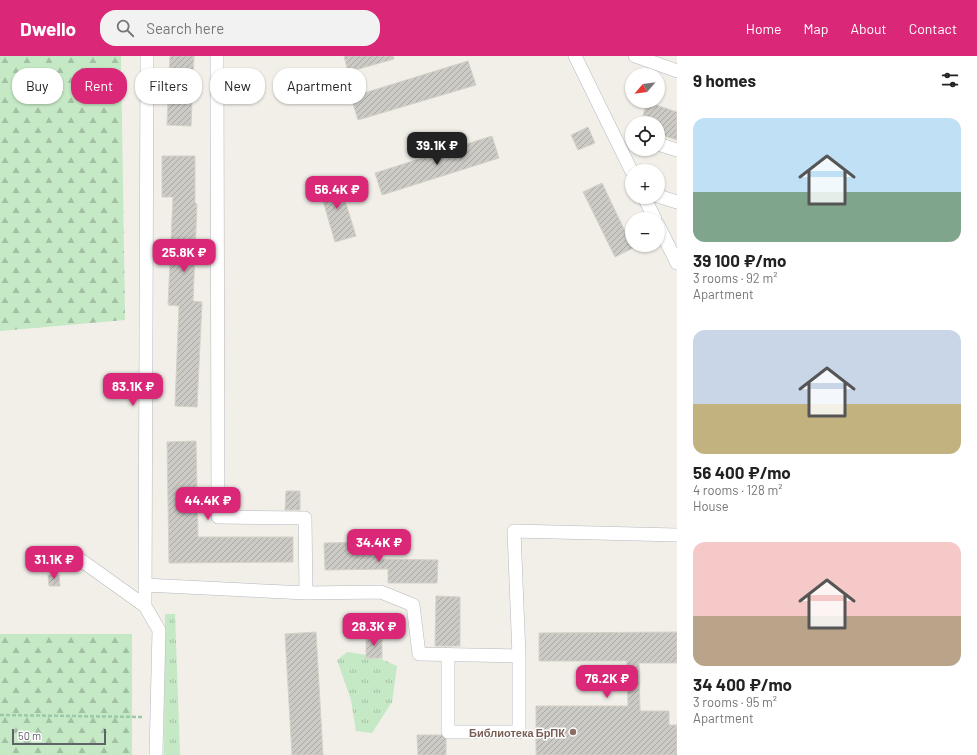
<!DOCTYPE html>
<meta charset="utf-8">
<style>
body{margin:0;font-family:Barlow,sans-serif;background:#f2f2f2;color:#222;height:100vh;display:flex;flex-direction:column;font-size:15px;white-space:nowrap}
*{box-sizing:border-box;margin:0}
p{font-size:13px;color:#767676}
.icon{flex:none;width:22px;height:22px;fill:none;stroke:currentColor;stroke-width:2;stroke-linecap:round;stroke-linejoin:round}
.map{position:relative;flex:1;overflow:hidden}
.side{display:flex;flex-direction:column;background:#fff;width:300px}
.side>*{flex:none}
.guide{position:absolute;left:12px;top:12px;width:380px;height:36px;display:flex;gap:8px}
.needle{width:26px;rotate:242deg}
.controls{position:absolute;left:625px;top:12px;display:grid;gap:8px}
.controls a{display:grid;place-items:center;width:40px;height:40px;border-radius:50%;background:#fff;box-shadow:0 1px 3px #0004;font-size:20px}
.scale{position:absolute;left:12px;bottom:10px;width:94px;box-sizing:border-box;padding-left:4px;border:2px solid #5f6368;border-top:0;font-size:11px;line-height:14px;white-space:nowrap;color:#5f6368;-webkit-text-stroke:3px #fff;paint-order:stroke}
.price{position:absolute;translate:-50% -34px;padding:0 9px;border-radius:8px;background:#db2777;color:#fff;font-size:13px;line-height:26px;filter:drop-shadow(0 1px 2px #0008)}
.price::after{content:'';position:absolute;left:50%;top:24px;width:12px;height:9px;margin-left:-6px;background:inherit;clip-path:polygon(0 0,100% 0,50% 100%)}
.price.active{background:#222;color:#fff}
ul{padding:0;list-style:none}
li{display:grid;align-content:center;gap:8px;height:212px;padding:0 16px}
li span{display:grid;place-items:center;height:124px;border-radius:12px;color:#555}
li>.icon{margin-inline-start:auto}
span .icon{width:72px;height:72px;fill:#fffc;stroke-width:1}
li b{font-size:17px}
h2{display:flex;justify-content:space-between;align-items:center;height:48px;padding:0 16px;font-size:17px}
.chip{padding:0 14px;border-radius:16px;background:#fff;box-shadow:0 1px 3px #0004;font-size:14px;line-height:36px}
.chip.active{background:#db2777;color:#fff}
header{display:flex;align-items:center;gap:24px;box-sizing:border-box;height:56px;padding:0 20px;background:#db2777;color:#fff}
header strong{font-size:19px}
nav{display:flex;gap:22px;margin-inline-start:auto;font-size:14px}
.search{width:280px;height:36px;background:#f2f2f2;display:flex;align-items:center;gap:10px;box-sizing:border-box;padding:0 14px;border-radius:16px;color:#767676;font-size:15px}
main{display:flex;flex:1;min-height:0}
.map>svg:first-child{display:block}
.grass{fill:url(#grass-tufts)}
.forest{fill:url(#forest-firs)}
.building{fill:url(#building-hatch);stroke:#d6d1c6}
.lines{fill:none;stroke-linecap:round;stroke-linejoin:round}
.minor-casing{stroke:#b5b8bc;stroke-width:14}
.path{stroke:#9cc7a9;stroke-width:2.5;stroke-dasharray:4 2;stroke-linecap:butt}
.minor{stroke:#fff;stroke-width:13}
.education-dot{fill:#8d6e63;stroke:#fff;stroke-width:1.5}
.labels{text-anchor:middle;dominant-baseline:central;stroke-width:3;stroke-linejoin:round;paint-order:stroke}
.education-label{font-size:11px;font-weight:bold;fill:#785e54;stroke:#fff;text-anchor:end}
</style>
<header>
<strong>Dwello</strong>
<div class="search"><svg class="icon" aria-label="search" viewBox="0 0 24 24"><circle cx="10" cy="10" r="6"/><path d="M15 15l6 6"/></svg>Search here</div>
<nav><a>Home</a><a>Map</a><a>About</a><a>Contact</a></nav>
</header>
<main>
<div class="map">
<svg width="677" height="699" viewBox="0 0 677 699">
<defs>
<pattern id="grass-tufts" width="24" height="20" patternUnits="userSpaceOnUse"><rect width="24" height="20" fill="#c5e8c5"/><path d="M3 7l-1-3M5 7V3M7 7l1-3M15 17l-1-3M17 17v-4M19 17l1-3" fill="none" stroke="#a3c0a4"/></pattern>
<pattern id="forest-firs" width="22" height="20" patternUnits="userSpaceOnUse"><rect width="22" height="20" fill="#c5e8c5"/><path d="M5 1l3.5 6h-7zM16 11l3.5 6h-7z" fill="#a3c0a4"/></pattern>
<pattern id="building-hatch" width="6" height="6" patternUnits="userSpaceOnUse"><rect width="6" height="6" fill="#cccac5"/><path d="M-1 1l2-2M0 6l6-6M5 7l2-2" fill="none" stroke="#a9a8a4"/></pattern>
</defs>
<rect width="100%" height="100%" fill="#f1efe8"/>
<path class="grass" d="M165 558H175L180 699H164Z
M347 596 374 600 397 610 392 646 372 677 356 675 351 644 337 604Z"/>
<path class="forest" d="M0 0H121L125 264 0 275Z
M0 578H132V699H0Z"/>
<path class="building" d="M170 0H194L191 70 167 69Z
M344 0H393L394 3 348 16Z
M468 5 476 29 358 64 351 41Z
M647 46 677 56V84L658 78V67H641Z
M588 71 595 87 578 94 571 79Z
M492 80 499 102 382 139 375 117Z
M162 100H195V147L197 148 193 245 202 246 197 351 175 350 179 250 168 249 173 141H162Z
M338 122 356 180 335 186 318 128Z
M602 127 633 192 615 201 583 136Z
M196 385 198 481H293V506L169 507 167 386Z
M286 435H300V454H285Z
M377 486V503L438 504 437 527H388V513L325 514 324 487Z
M48 519H59L60 530H49Z
M436 540 460 541V590H435Z
M316 576 323 699H292L285 578Z
M677 576V607H639L640 655H669V669H677V699H536V650H628L627 605H539V577Z
M366 580H382V602H366Z
M417 679H441L446 683V699H418Z"/>
<g class="lines">
<defs>
<path id="minor" d="M147 0 145 550 159 574 156 699
M575 0 632 116
M635 0 677 15
M658 88 677 94
M658 140 677 146
M644 141 655 163
M658 169 677 207
M71 497 145 550
M145 529 306 537 305 462 218 461 217 0
M306 537 381 536 413 549 419 598 519 600 514 475 677 479
M448 598V676H519V600"/>
</defs>
<use href="#minor" class="minor-casing"/>
<path class="path" d="M0 659 142 661"/>
<use href="#minor" class="minor"/>
</g>
<circle class="education-dot" cx="573" cy="676" r="4"/>
<g class="labels">
<g class="education-label">
<text x="565" y="676">Библиотека БрПК</text>
</g>
</g>
</svg>
<div class="controls">
<a><svg class="needle" viewBox="-14 -14 28 28"><path d="M0-13l5 13h-10z" fill="#e53935"/><path d="M0 13l5-13h-10z" fill="#767676"/></svg></a>
<a><svg class="icon" aria-label="locate" viewBox="0 0 24 24"><circle cx="12" cy="12" r="6"/><path d="M12 2v4M12 18v4M2 12h4M18 12h4"/></svg></a>
<a>+</a>
<a>−</a>
</div>
<div class="scale">50 m</div>
<b class="price active" style="left:437px;top:110px">39.1K ₽</b>
<b class="price" style="left:337px;top:154px">56.4K ₽</b>
<b class="price" style="left:184px;top:217px">25.8K ₽</b>
<b class="price" style="left:133px;top:351px">83.1K ₽</b>
<b class="price" style="left:208px;top:465px">44.4K ₽</b>
<b class="price" style="left:379px;top:507px">34.4K ₽</b>
<b class="price" style="left:54px;top:524px">31.1K ₽</b>
<b class="price" style="left:374px;top:591px">28.3K ₽</b>
<b class="price" style="left:607px;top:643px">76.2K ₽</b>
<div class="guide">
<a class="chip">Buy</a>
<a class="chip active">Rent</a>
<a class="chip">Filters</a>
<a class="chip">New</a>
<a class="chip">Apartment</a>
</div>
</div>
<section class="side">
<h2>9 homes<svg class="icon" aria-label="filters" viewBox="0 0 24 24"><path d="M4 7h16M4 17h16"/><circle cx="9" cy="7" r="2"/><circle cx="15" cy="17" r="2"/></svg></h2>
<ul>
<li><span style="background:linear-gradient(#bfe0f5 60%,#7fa58c 0)"><svg class="icon" aria-label="home" viewBox="0 0 24 24"><path d="M3 11l9-7 9 7M6 9v11h12V9"/></svg></span><div><b>39 100 ₽/mo</b><p>3 rooms · 92 m²</p><p>Apartment</p></div></li>
<li><span style="background:linear-gradient(#c9d6e8 60%,#c2b280 0)"><svg class="icon" aria-label="home" viewBox="0 0 24 24"><path d="M3 11l9-7 9 7M6 9v11h12V9"/></svg></span><div><b>56 400 ₽/mo</b><p>4 rooms · 128 m²</p><p>House</p></div></li>
<li><span style="background:linear-gradient(#f6c9c9 60%,#b9a48a 0)"><svg class="icon" aria-label="home" viewBox="0 0 24 24"><path d="M3 11l9-7 9 7M6 9v11h12V9"/></svg></span><div><b>34 400 ₽/mo</b><p>3 rooms · 95 m²</p><p>Apartment</p></div></li>
</ul>
</section>
</main>
